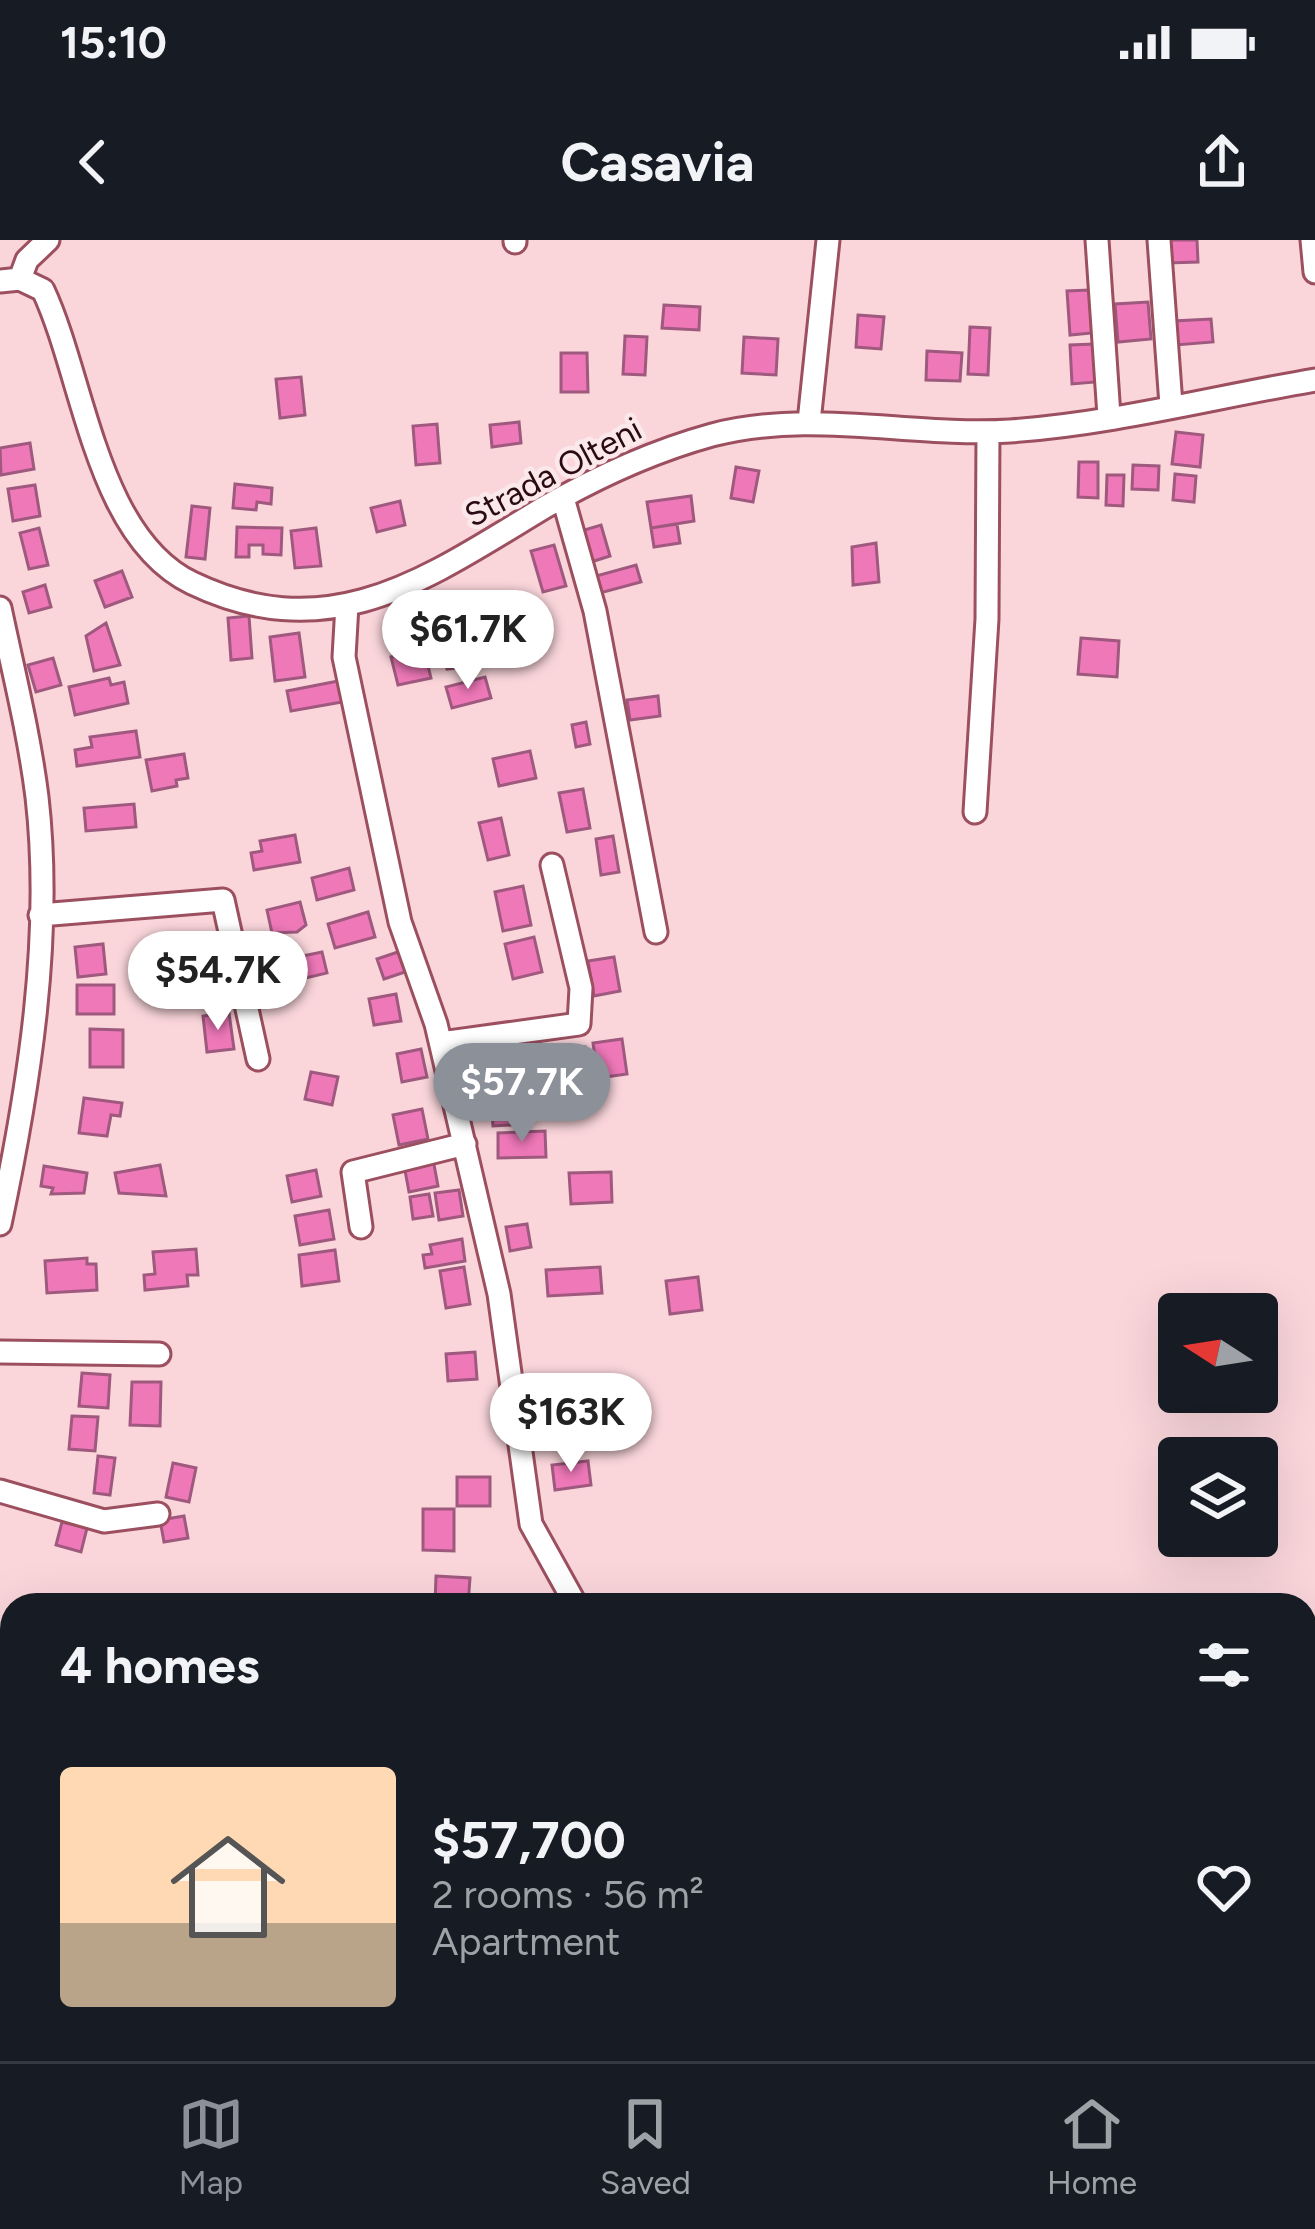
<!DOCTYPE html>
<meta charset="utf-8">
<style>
body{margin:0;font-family:Figtree,sans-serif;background:#242831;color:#f1f3f6;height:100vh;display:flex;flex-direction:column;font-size:45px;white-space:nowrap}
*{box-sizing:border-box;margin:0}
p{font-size:39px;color:#9ea1a6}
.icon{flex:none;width:66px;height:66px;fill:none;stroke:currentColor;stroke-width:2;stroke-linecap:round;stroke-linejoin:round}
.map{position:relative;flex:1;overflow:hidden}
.panel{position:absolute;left:0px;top:1353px;width:1317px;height:468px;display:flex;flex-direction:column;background:#171b24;border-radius:36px 36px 0 0;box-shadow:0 12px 48px #0002}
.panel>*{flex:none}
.needle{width:78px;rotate:282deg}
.fabs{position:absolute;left:1158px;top:1053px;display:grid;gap:24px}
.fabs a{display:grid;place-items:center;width:120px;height:120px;border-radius:12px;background:#171b24;box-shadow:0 12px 48px #0002;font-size:60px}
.price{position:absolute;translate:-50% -102px;padding:0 27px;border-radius:42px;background:#fff;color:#222;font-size:39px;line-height:78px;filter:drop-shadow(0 3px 6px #0008)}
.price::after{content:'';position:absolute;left:50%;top:72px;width:36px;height:27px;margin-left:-18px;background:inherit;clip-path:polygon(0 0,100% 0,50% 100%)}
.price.on{background:#8c9099;color:#fff}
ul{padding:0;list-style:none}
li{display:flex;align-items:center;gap:36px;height:300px;padding:0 60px}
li+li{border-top:3px solid #363941}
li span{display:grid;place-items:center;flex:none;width:336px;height:240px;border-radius:12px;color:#555}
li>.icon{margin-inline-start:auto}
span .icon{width:144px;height:144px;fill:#fffc;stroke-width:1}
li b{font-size:51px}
h2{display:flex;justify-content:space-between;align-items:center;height:144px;padding:0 60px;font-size:51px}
.status{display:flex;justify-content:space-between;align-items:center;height:84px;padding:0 60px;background:#171b24;direction:ltr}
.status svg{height:33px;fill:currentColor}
header{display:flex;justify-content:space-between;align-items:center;height:156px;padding:0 60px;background:#171b24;font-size:54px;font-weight:700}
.tab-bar{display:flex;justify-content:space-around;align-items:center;height:168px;border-top:3px solid #363941;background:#171b24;font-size:33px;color:#9ea1a6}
.tab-bar a{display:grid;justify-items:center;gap:6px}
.tab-bar .on{color:#8c9099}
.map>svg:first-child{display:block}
.building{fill:#ef78b9;stroke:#9f597e;stroke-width:3}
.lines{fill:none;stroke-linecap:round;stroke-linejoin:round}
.minor-casing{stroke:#9c4f5f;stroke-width:27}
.minor{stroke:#fff;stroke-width:21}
.labels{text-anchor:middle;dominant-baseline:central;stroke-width:9;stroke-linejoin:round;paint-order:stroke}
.street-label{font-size:33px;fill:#2a0b13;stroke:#fbe8eb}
</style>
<div class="status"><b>15:10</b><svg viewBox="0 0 49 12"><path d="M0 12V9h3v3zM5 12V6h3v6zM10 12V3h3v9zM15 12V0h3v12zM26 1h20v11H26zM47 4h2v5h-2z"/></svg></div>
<header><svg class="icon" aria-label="back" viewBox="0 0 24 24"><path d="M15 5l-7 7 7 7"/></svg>Casavia<svg class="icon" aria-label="share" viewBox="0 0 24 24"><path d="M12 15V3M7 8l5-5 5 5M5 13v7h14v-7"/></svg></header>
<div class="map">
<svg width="1315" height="1821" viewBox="0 0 1315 1821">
<rect width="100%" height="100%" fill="#fad6db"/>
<path class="building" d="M1167 0H1197L1198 22 1168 23Z
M1089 50 1092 93 1070 95 1067 51Z
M1148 62 1151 99 1118 102 1115 64Z
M664 65 700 67 699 90 662 88Z
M858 75 884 77 881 109 856 107Z
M1211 79 1213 102 1176 105 1174 81Z
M970 87 990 88 988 135 968 134Z
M625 96 647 97 645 135 623 134Z
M744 97 778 99 776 135 742 133Z
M1094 104 1096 142 1072 144 1070 105Z
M927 111 962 113 960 141 926 140Z
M561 113H587L588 152H561Z
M301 137 305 175 280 178 276 139Z
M519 182 521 203 492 207 490 185Z
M437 184 440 223 416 225 413 186Z
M1176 192 1203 195 1200 227 1172 224Z
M30 203 34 229 1 235 0 208Z
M1079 222H1098V258L1078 257Z
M1133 225 1159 226 1158 250 1132 249Z
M736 227 759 231 753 262 731 258Z
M1175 234 1196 236 1194 262 1173 260Z
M1107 235H1124L1123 266 1106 265Z
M235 244 272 248 271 264 257 262 256 270 233 268Z
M35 245 40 276 13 281 8 249Z
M691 256 694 281 651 288 647 262Z
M400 261 405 285 377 292 371 268Z
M192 266 210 268 205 319 186 317Z
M677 284 680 303 654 307 651 288Z
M601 285 610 316 591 322 581 291Z
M237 287 282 288 281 315 263 314V305H249V317H236Z
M39 288 48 325 29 329 20 293Z
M316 288 321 326 295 328 291 291Z
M876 303 879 342 853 345 852 307Z
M554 305 566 346 543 352 531 311Z
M636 325 641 342 600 353 596 336Z
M122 331 132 357 105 367 95 341Z
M45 345 51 367 29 373 23 352Z
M249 376 252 418 231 420 228 378Z
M464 377 475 426 447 429 435 383Z
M106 383 120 425 94 431 86 396Z
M299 393 305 437 275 441 270 397Z
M1081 398 1119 401 1117 437 1078 434Z
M424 410 431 438 398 445 391 417Z
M53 418 61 445 36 452 28 425Z
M485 437 491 458 452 468 446 447Z
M109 438 111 445 124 442 128 463 75 475 69 447Z
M338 441 342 462 291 471 287 451Z
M658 456 660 476 630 480 627 460Z
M586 482 590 504 576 507 572 485Z
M136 491 140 517 77 526 75 510 92 507 90 497Z
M530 511 536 538 499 546 493 519Z
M184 514 188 538 176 540 177 546 152 551 146 520Z
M583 549 590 588 567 592 559 553Z
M134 564 136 587 86 591 84 568Z
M501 578 509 615 488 620 479 583Z
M295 595 300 622 254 630 251 613 262 611 260 601Z
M613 596 619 632 601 635 596 599Z
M349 628 354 650 317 660 312 638Z
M523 646 531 685 503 691 495 652Z
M300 662 306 685 297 692 272 693 267 670Z
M368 672 375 697 335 708 328 684Z
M534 697 542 732 513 739 505 704Z
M103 704 106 734 78 737 75 707Z
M322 712 327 733 289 742 286 729 295 727 293 718Z
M398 712 405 732 384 739 377 719Z
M614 717 620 751 594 756 588 721Z
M221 731 222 764H202L201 732Z
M77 745H114V774H77Z
M396 754 401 781 374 785 369 759Z
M229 773 234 809 207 812 203 776Z
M90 789 123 790V827H90Z
M622 799 627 834 598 838 593 803Z
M585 807 588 836 557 839 554 810Z
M421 809 427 837 402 842 397 814Z
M523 812 524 842 487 843 486 813Z
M311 832 338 837 332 865 305 859Z
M84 858 122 863 120 876 111 875 107 896 79 893Z
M528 860 530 884 493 886 491 863Z
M422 869 428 899 399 905 393 875Z
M545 891 546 917 498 918V893Z
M433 919 438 946 409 952 404 925Z
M160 925 166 956 119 953 115 933Z
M44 926 87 933 84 953 51 954 53 948 41 946Z
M316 930 321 956 292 962 287 936Z
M611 932 612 962 571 964 569 933Z
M459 950 463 976 439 980 435 953Z
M429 954 433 976 413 979 410 957Z
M329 970 334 999 300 1005 295 976Z
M527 984 531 1007 510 1011 506 987Z
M462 999 465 1021 425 1028 423 1015 432 1014 430 1005Z
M196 1009 198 1035H187L188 1046 145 1050 144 1035 155 1034 153 1012Z
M335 1010 339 1041 302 1046 299 1015Z
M87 1018V1024H96L97 1050 47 1053 45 1021Z
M464 1027 470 1064 446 1068 440 1031Z
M600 1027 602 1053 548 1056 546 1030Z
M698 1037 702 1070 670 1074 666 1041Z
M475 1112 477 1139 448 1141 446 1114Z
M82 1133 110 1135 108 1168 79 1166Z
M132 1142H161L160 1186 130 1185Z
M580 1172V1192H545V1173Z
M72 1176 98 1177 95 1211 69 1209Z
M98 1216 115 1218 110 1255 94 1253Z
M588 1221 591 1245 555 1250 552 1225Z
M173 1223 196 1228 189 1262 166 1257Z
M457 1237H490V1266H457Z
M423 1269H454V1311L423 1310Z
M184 1276 188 1298 164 1302 160 1280Z
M62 1282 87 1288 81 1312 56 1305Z
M436 1336 470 1338 468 1365H435Z"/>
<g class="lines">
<defs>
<path id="minor" d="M515 0V2
M1097 0 1109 176
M1159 0 1171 165
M1312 0 1315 32
M20 39 27 20 48 0
M0 41 20 39 43 50C84 137 96 297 192 343 332 410 430 336 545 267 597 237 654 211 712 195 811 169 910 197 1010 191 1112 184 1215 157 1315 140
M809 182 828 0
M563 258 595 371 656 692
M347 365 344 417 400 682 436 784 499 1054 531 1284 576 1365
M0 368C13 430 29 493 37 557 53 697 29 847 0 984
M975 572 987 379 988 192
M40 675 223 660 258 819
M441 803 579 784 581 748 552 625
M361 987 353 932 465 904
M0 1112 159 1114
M0 1251 104 1281 158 1274
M1305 1530 1315 1534
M0 1711 12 1713
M151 1809H367L396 1821"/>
</defs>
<use href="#minor" class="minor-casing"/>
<use href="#minor" class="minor"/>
</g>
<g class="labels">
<g class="street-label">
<text transform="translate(553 232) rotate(-28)">Strada Olteni</text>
</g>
</g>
</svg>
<div class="fabs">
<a><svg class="needle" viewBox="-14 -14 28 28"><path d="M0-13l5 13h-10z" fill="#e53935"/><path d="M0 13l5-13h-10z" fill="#9ea1a6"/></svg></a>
<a><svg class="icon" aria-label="layers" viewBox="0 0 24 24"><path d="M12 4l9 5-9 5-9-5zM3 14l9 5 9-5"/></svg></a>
</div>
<b class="price" style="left:468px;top:452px">$61.7K</b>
<b class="price" style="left:218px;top:793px">$54.7K</b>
<b class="price on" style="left:522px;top:905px">$57.7K</b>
<b class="price" style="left:571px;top:1235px">$163K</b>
<section class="panel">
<h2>4 homes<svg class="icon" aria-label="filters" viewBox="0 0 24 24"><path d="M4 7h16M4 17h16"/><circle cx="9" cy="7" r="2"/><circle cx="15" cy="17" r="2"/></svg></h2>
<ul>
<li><span style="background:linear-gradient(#ffd9b3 65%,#b9a48a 0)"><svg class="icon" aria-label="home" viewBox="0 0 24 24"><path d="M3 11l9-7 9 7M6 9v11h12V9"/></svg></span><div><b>$57,700</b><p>2 rooms · 56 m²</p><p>Apartment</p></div><svg class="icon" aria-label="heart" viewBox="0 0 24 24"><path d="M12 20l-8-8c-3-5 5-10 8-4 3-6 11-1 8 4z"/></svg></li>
</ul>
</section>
</div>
<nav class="tab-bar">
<a class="on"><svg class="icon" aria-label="map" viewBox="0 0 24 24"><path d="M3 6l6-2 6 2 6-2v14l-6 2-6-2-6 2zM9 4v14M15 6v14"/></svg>Map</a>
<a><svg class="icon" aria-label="saved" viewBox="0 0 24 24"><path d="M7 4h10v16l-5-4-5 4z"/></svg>Saved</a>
<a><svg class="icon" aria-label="home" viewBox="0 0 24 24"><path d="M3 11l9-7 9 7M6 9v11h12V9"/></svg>Home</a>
</nav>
